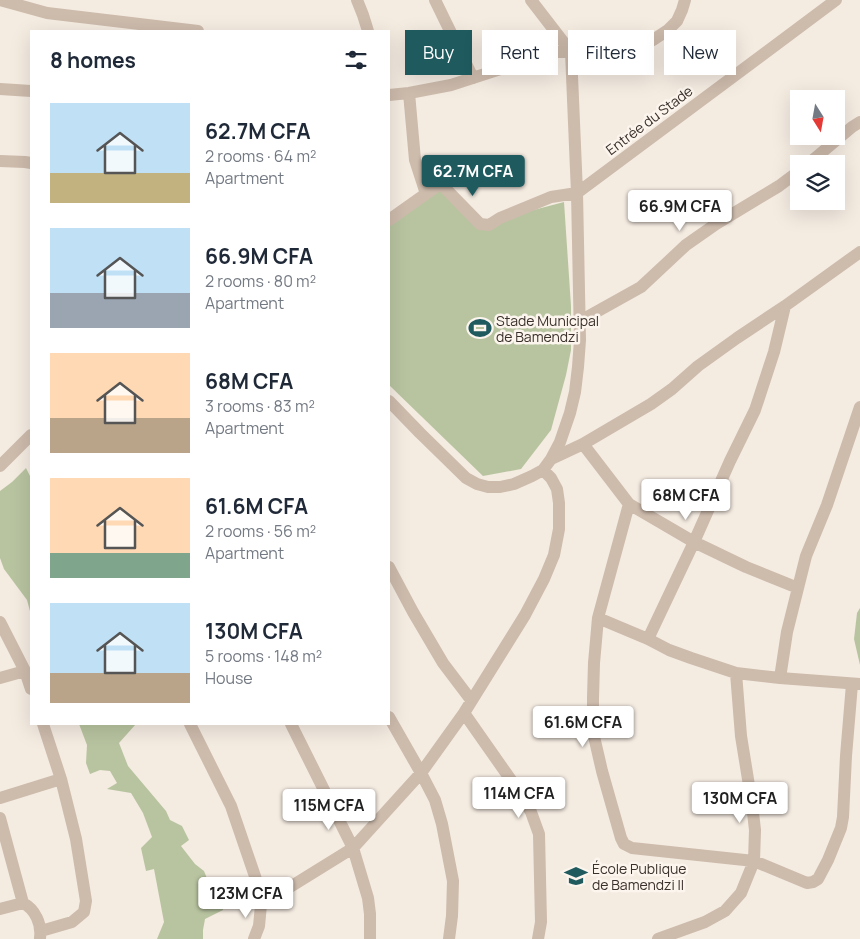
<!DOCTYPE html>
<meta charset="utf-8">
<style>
body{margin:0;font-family:Manrope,sans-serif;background:#f6f6f7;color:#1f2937;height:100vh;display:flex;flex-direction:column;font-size:19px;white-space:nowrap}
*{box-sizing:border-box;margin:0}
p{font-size:16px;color:#747a83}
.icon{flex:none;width:28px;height:28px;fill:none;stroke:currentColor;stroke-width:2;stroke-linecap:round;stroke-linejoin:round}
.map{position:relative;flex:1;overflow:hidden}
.side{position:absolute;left:30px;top:30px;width:360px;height:695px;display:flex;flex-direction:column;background:#fff;border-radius:0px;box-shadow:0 5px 20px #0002}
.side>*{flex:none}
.hud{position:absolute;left:405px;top:30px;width:380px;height:45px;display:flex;gap:10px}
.needle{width:32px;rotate:169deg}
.controls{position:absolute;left:790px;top:90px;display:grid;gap:10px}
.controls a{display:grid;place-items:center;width:55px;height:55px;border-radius:0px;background:#fff;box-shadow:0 5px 20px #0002;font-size:25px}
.price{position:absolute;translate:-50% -42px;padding:0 11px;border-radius:5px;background:#fff;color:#222;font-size:16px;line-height:32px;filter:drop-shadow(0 1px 2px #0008)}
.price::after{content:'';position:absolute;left:50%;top:30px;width:15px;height:11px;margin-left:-8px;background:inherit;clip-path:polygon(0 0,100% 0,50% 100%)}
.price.selected{background:#1f5a5e;color:#fff}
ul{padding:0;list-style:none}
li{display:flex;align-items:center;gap:15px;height:125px;padding:0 20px}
li span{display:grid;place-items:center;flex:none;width:140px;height:100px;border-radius:0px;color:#555}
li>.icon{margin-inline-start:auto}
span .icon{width:60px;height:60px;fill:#fffc;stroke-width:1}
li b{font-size:21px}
h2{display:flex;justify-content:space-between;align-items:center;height:60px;padding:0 20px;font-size:21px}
.pill{padding:0 18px;border-radius:0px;background:#fff;box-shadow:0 5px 20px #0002;font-size:18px;line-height:45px}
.pill.selected{background:#1f5a5e;color:#fff}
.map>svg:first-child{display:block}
.green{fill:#b8c4a0}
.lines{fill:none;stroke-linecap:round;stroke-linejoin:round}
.minor{stroke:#cdbbac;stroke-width:12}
.labels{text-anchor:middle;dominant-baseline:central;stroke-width:5;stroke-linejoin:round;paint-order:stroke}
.street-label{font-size:14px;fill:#3b302b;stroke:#fbf5ee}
.poi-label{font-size:14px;fill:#3b302b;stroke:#fbf5ee;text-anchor:start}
</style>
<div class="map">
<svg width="860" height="939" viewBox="0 0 860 939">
<rect width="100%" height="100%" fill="#f4ebe1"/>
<path class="green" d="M439 187 476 225 564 202 571 306V350L566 375 551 430 521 469 483 476 389 385V220Z
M26 468 31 478V615L27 600 4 569 0 558V491L12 482Z
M860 608V665L854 639 857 613Z
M79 724H136L119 743 128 766 166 811 170 820 182 826 189 840 181 846 195 864 204 871 212 891 222 898 223 910 205 919 203 930V939H157L164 922 154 869 146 871 141 848 152 837 143 813 131 793 107 789 117 783 110 771 100 770 90 774 86 763 87 745Z"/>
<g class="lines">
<path class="minor" d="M0 0 47 13 198 31
M357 0 363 15 368 31
M435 0 473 78
M0 89 31 91
M409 93 415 160 426 194
M389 95 409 93 451 85 553 52H571L639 45 653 40 668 30 677 21 682 10 685 0
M0 161 25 162 31 163
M808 164 852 127 860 122
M389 220 437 186 442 185 480 224 489 225 500 218 551 197 577 193 836 0
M580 321 641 287 686 245 716 224 779 186 799 171
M389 401 420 433 466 478 477 484 488 487H500L514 484 532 476 543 470 551 459 560 442 570 413 575 392 578 367 580 340 577 193 571 52 531 0
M583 444 629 504 694 542 746 567 798 588
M551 459 583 444 651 404 672 389 698 366 737 338 785 306 860 252
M0 466 31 435
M629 504 598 618 594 663 593 698V732L602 771 621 838 624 844 632 848 754 861 807 883 813 882 818 879 828 860 841 828 843 817 846 756 852 684
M389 567 413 612 443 663 471 700
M598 618 648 639 669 650 691 658 736 673 780 678 860 684
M0 622 25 671 31 689
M648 639 694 542 730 461 755 410 774 352 785 306
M0 678 25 671
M780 678 787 632 806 556 827 505 860 407
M464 713 518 790 531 812 539 834 541 922 538 939
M389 717 421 773 435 800 442 824 453 881 452 916 449 939
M190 724 231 806 259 888 261 905 259 926 254 939
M291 724 353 848 368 898 370 914V939
M0 798 61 779
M0 818 23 903C35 909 42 924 40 938
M261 905 353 848 421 773 464 713 525 615 544 579 554 555 559 529V503L557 489 551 478 543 470
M0 909 23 903
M41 931 72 922 84 912 86 901 76 839 61 779 43 724
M658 939 705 922 725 911 741 893 754 861 755 830 752 804 741 736 736 673"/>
</g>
<defs>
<symbol id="stadium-bare" viewBox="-9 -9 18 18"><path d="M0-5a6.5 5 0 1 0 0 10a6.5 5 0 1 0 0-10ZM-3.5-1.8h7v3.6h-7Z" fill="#1f5a5e" stroke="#fbf5ee" stroke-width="2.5" paint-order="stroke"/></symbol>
<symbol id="school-bare" viewBox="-9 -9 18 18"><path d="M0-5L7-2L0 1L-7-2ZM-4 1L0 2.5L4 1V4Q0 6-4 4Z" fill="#1f5a5e" stroke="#fbf5ee" stroke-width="2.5" paint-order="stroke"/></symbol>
</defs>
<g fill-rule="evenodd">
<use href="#stadium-bare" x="464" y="312" width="32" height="32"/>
<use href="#school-bare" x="560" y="860" width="32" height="32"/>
</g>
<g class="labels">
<g class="street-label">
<text transform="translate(649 120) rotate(-37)">Entrée du Stade</text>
</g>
<g class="poi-label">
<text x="496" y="320">Stade Municipal<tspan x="496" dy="16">de Bamendzi</tspan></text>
<text x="592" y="868">École Publique<tspan x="592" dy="16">de Bamendzi II</tspan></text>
</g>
</g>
</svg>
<div class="controls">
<a><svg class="needle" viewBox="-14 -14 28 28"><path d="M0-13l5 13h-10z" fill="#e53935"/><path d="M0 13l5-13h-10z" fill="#747a83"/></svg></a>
<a><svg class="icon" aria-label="layers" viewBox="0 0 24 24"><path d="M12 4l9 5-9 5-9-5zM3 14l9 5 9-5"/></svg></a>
</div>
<b class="price selected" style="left:473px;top:197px">62.7M CFA</b>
<b class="price" style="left:680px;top:232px">66.9M CFA</b>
<b class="price" style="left:686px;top:521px">68M CFA</b>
<b class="price" style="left:583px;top:748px">61.6M CFA</b>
<b class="price" style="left:519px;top:819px">114M CFA</b>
<b class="price" style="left:740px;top:824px">130M CFA</b>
<b class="price" style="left:329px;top:831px">115M CFA</b>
<b class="price" style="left:246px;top:919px">123M CFA</b>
<div class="hud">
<a class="pill selected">Buy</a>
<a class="pill">Rent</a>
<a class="pill">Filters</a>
<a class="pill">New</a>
</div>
<section class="side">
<h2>8 homes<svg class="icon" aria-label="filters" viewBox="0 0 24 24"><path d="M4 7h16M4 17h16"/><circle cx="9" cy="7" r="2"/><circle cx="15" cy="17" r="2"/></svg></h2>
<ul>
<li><span style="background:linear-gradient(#bfe0f5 70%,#c2b280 0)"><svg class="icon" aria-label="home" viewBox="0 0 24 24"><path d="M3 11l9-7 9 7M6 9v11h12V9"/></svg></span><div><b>62.7M CFA</b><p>2 rooms · 64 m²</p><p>Apartment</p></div></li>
<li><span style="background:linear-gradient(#bfe0f5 65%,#9aa5b1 0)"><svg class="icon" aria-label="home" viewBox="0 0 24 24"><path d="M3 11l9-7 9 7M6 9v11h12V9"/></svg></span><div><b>66.9M CFA</b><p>2 rooms · 80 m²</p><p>Apartment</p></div></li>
<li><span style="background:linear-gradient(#ffd9b3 65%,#b9a48a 0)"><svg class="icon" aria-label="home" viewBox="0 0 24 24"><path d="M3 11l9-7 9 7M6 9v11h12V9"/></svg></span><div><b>68M CFA</b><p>3 rooms · 83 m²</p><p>Apartment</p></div></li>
<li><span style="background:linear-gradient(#ffd9b3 75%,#7fa58c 0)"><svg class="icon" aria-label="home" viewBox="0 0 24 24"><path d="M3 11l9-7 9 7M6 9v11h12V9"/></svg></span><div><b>61.6M CFA</b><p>2 rooms · 56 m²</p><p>Apartment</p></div></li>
<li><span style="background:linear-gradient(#bfe0f5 70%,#b9a48a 0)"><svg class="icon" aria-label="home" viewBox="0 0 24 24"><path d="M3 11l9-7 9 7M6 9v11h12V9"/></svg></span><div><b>130M CFA</b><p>5 rooms · 148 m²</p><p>House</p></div></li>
</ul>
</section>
</div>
